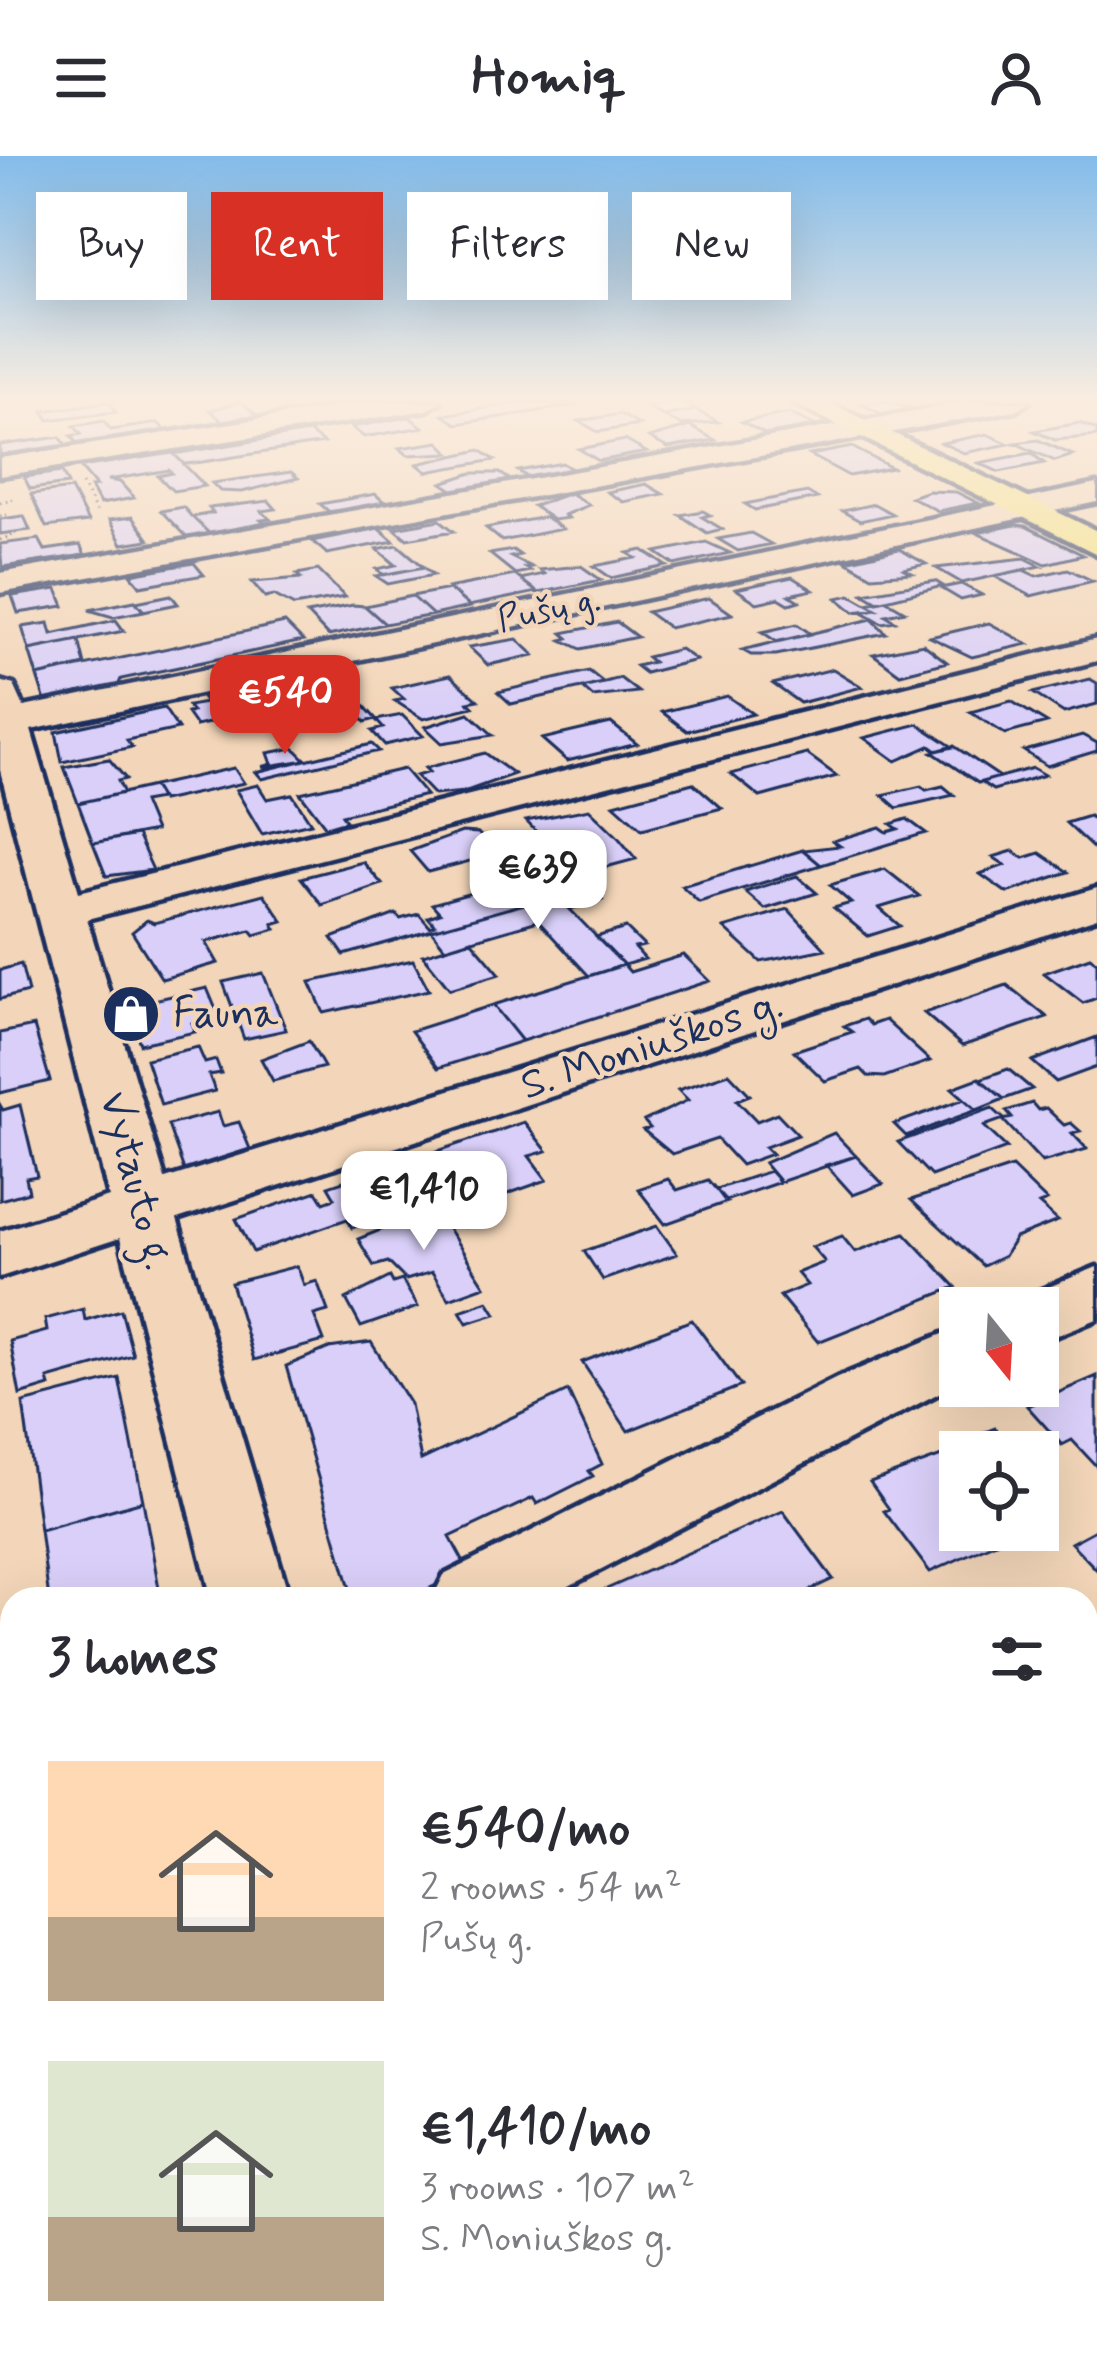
<!DOCTYPE html>
<meta charset="utf-8">
<style>
body{margin:0;font-family:Mynerve,sans-serif;background:#f2f2f3;color:#2b2b33;height:100vh;display:flex;flex-direction:column;font-size:45px;white-space:nowrap}
*{box-sizing:border-box;margin:0}
p{font-size:39px;color:#7c7c81}
.icon{flex:none;width:66px;height:66px;fill:none;stroke:currentColor;stroke-width:2;stroke-linecap:round;stroke-linejoin:round}
.map{position:relative;flex:1;overflow:hidden}
.panel{position:absolute;left:0px;top:1431px;width:1098px;height:771px;display:flex;flex-direction:column;background:#fff;border-radius:36px 36px 0 0;box-shadow:0 12px 48px #0002}
.panel>*{flex:none}
.top-card{position:absolute;left:36px;top:36px;width:1026px;height:108px;display:flex;gap:24px}
.needle{width:78px;rotate:162deg}
.fabs{position:absolute;left:939px;top:1131px;display:grid;gap:24px}
.fabs a{display:grid;place-items:center;width:120px;height:120px;border-radius:0px;background:#fff;box-shadow:0 12px 48px #0002;font-size:60px}
.price{position:absolute;translate:-50% -102px;padding:0 27px;border-radius:24px;background:#fff;color:#222;font-size:39px;line-height:78px;filter:drop-shadow(0 3px 6px #0008)}
.price::after{content:'';position:absolute;left:50%;top:72px;width:36px;height:27px;margin-left:-18px;background:inherit;clip-path:polygon(0 0,100% 0,50% 100%)}
.price.selected{background:#d93025;color:#fff}
ul{padding:0;list-style:none}
li{display:flex;align-items:center;gap:36px;height:300px;padding:0 48px}
li span{display:grid;place-items:center;flex:none;width:336px;height:240px;border-radius:0px;color:#555}
li>.icon{margin-inline-start:auto}
span .icon{width:144px;height:144px;fill:#fffc;stroke-width:1}
li b{font-size:51px}
h2{display:flex;justify-content:space-between;align-items:center;height:144px;padding:0 48px;font-size:51px}
.tag{padding:0 42px;border-radius:0px;background:#fff;box-shadow:0 12px 48px #0002;font-size:42px;line-height:108px}
.tag.selected{background:#d93025;color:#fff}
header{display:flex;justify-content:space-between;align-items:center;height:156px;padding:0 48px;background:#fff;font-size:54px;font-weight:800}
.map>svg:first-child{display:block}
.building{fill:#d9cff8;stroke:#1b2f5e;stroke-width:3}
.lines{fill:none;stroke-linecap:round;stroke-linejoin:round}
.minor-casing{stroke:#1b2f5e;stroke-width:9}
.major-casing{stroke:#1b2f5e;stroke-width:9}
.path{stroke:#1b2f5e;stroke-width:3;stroke-dasharray:1.5 4.5;stroke-linecap:butt}
.minor{fill:#f3d6b9;fill-rule:evenodd}
.major{fill:#f4e382;fill-rule:evenodd}
.labels{text-anchor:middle;dominant-baseline:central;stroke-width:9;stroke-linejoin:round;paint-order:stroke}
.far-street-label{font-size:36px;fill:#1b2f5e;stroke:#f3d6b9}
.poi-label{font-size:42px;fill:#1b2f5e;stroke:#f3d6b9;text-anchor:start}
.street-label{font-size:42px;fill:#1b2f5e;stroke:#f3d6b9}
</style>
<header><svg class="icon" aria-label="menu" viewBox="0 0 24 24"><path d="M4 6h16M4 12h16M4 18h16"/></svg>Homiq<svg class="icon" aria-label="person" viewBox="0 0 24 24"><circle cx="12" cy="8" r="4"/><path d="M4 21q1-7 8-7t8 7"/></svg></header>
<div class="map">
<svg width="1097" height="2200" viewBox="0 0 1097 2200">
<rect width="100%" height="100%" fill="#f3d6b9"/>
<filter id="ink" filterUnits="userSpaceOnUse"><feTurbulence type="fractalNoise" baseFrequency=".00833" numOctaves="2"/><feDisplacementMap in="SourceGraphic" scale="24" xChannelSelector="R" yChannelSelector="G"/><feConvolveMatrix kernelMatrix="1 2 1 2 8 2 1 2 1" color-interpolation-filters="sRGB"/></filter>
<g filter="url(#ink)">
<path class="building" d="M109 246 116 256 49 264 43 255Z
M241 246 257 259 222 265 210 254Z
M525 246 577 249 457 268 443 259Z
M680 246 696 254 663 260 647 251Z
M888 246 914 254 884 259 861 248Z
M696 254 718 266 681 269 663 260Z
M789 257 816 270 767 279 742 266Z
M620 258 639 269 598 276 579 265Z
M409 261 423 271 364 281 351 271Z
M103 265 111 274 158 267 166 275 78 288 71 280 81 278 74 270Z
M1080 267 1097 274V280L1055 284 1034 275Z
M690 270 715 284 668 292 649 282Z
M309 276 323 287 196 307 184 308 174 298Z
M987 278 1009 288 964 297 942 287Z
M60 281 67 290 0 300V289Z
M625 284 646 296 599 305 579 293Z
M1038 284 1073 299 1055 305 1015 287Z
M439 286 450 297 408 299 399 292Z
M852 291 892 312 849 320 810 299Z
M480 294 495 304 427 316 417 308Z
M173 297 205 330 173 335 158 320 172 317 169 314 108 324 120 326 134 342 100 348 91 331 96 330 80 311Z
M1031 297 1044 307 999 316 979 307Z
M562 307 577 316 532 324 518 315Z
M62 316 68 328 30 333 24 321Z
M291 316 298 322 242 336 220 335 212 327Z
M472 317H500L515 327 457 337 442 327Z
M646 328 663 338 623 346 607 336Z
M71 333 88 366 46 371 31 338Z
M928 335 956 336 978 347 938 355 911 341Z
M807 336 817 342 755 354 745 348Z
M570 337 589 349 564 359 568 362 553 364 533 350Z
M375 338 389 350 334 360 320 348Z
M269 345 276 353 262 355 270 363 261 364 266 368 210 378 192 361 213 357 209 352Z
M874 348 892 358 860 365 842 355Z
M183 351 192 361 211 379 188 383 161 355Z
M703 355 710 359 702 361 722 373 707 377 680 359Z
M24 360 30 374 0 378V363Z
M132 361 149 384 122 388 109 364Z
M545 361 562 373 502 385 486 372Z
M440 364 454 375 407 383 394 372Z
M1015 369 1025 370 1083 399 1046 408 977 377Z
M379 372 394 385 327 398 312 385Z
M751 377 771 388 738 395 718 383Z
M39 383 45 394 80 389 85 399 2 411 0 388Z
M706 386 730 397 675 409 656 396Z
M398 389 424 411 384 419 377 413 396 409 377 393Z
M899 393 926 408 904 413 912 417 872 420 846 405Z
M513 394 520 399 511 401 531 411 525 412 530 415 515 418 490 398Z
M643 394 667 410 611 422 594 410 636 402 628 397Z
M1025 402 1041 410 962 427 936 412Z
M194 407 204 419 140 430 131 418Z
M581 410 601 424 538 437 520 423 544 418 539 414Z
M424 411 434 419 388 428 376 420Z
M1068 413 1093 425 1031 440 994 420 1023 414 1036 420Z
M318 414 345 441 294 450 274 439 265 441 252 426 301 422 297 418Z
M515 419 537 436 469 450 448 432Z
M792 421 813 434 789 439 799 445 789 448 779 442 757 447 736 433Z
M935 425 943 430 878 446 863 437Z
M961 428 982 439 961 444 941 432Z
M57 433 64 450 18 457 12 440Z
M449 433 470 451 433 459 412 440Z
M171 439 178 448 143 455 136 446Z
M851 439 867 448 876 453 854 456 837 442Z
M412 440 433 459 385 468 365 450Z
M709 442 732 458 669 472 647 456Z
M886 444 905 455 886 459 895 465 882 467 863 456 876 453 867 448Z
M135 445 144 455 113 461 89 454Z
M353 449 365 450 385 468 328 480 307 458Z
M872 463 886 477 776 499H751L742 494Z
M116 464 124 475 29 494 22 471 49 467 52 478Z
M617 466 637 481 581 493 562 484 568 482 562 477Z
M285 467 303 485 121 523 117 532 45 545 37 520Z
M989 467 1028 488 972 501 930 481Z
M797 468 811 478 777 486 762 476Z
M517 483 534 499 488 509 469 491Z
M79 484 85 509 37 520 29 494Z
M923 488 947 506 900 518 873 498Z
M680 493 696 504 645 517 636 510 653 506 647 501Z
M833 513 862 531 800 547 773 528Z
M589 515 604 527 511 548 498 536Z
M450 519 478 544 468 546 473 551 423 563 395 545 404 543 392 532Z
M620 522 638 536 593 541 583 532Z
M1090 523 1097 527V548L1064 557 1033 537Z
M350 534 376 563 365 566 339 536Z
M242 539 256 556 196 570 187 557 192 556 188 550 206 547 203 543Z
M727 540 753 558 687 575 662 556Z
M1011 545 1047 567 1005 578 970 556Z
M164 552 178 573 127 584 132 591 62 606 56 576Z
M469 557 493 579 442 587 425 571Z
M402 559 423 580 385 589 372 575 383 572 376 564Z
M611 567 637 588 567 605 542 583Z
M918 568 953 591 937 595 930 590 896 605 864 582Z
M1082 579 1097 587V595L1047 610 1024 595Z
M372 588 379 595 262 623 256 616Z
M954 590 1000 621 978 627 932 596Z
M294 592 306 604 262 611 272 608 268 597Z
M485 597 514 618 464 636 434 639 416 620 429 616 425 612Z
M807 598 837 620 760 641 731 618Z
M109 603 126 623 118 625 124 637 78 647 64 611Z
M234 612 244 627 162 645 153 630Z
M1033 612 1045 619 993 634 981 626Z
M404 613 426 639 342 659 346 665 326 671 300 637Z
M693 627 722 652 642 673 614 648Z
M258 629 267 643 292 638 311 667 262 678 236 634Z
M153 630 160 643 143 646 155 675 93 687 78 647Z
M921 630 926 634 943 630 954 639 897 652 882 639Z
M589 653 617 680 636 703 606 711 581 686 553 693 526 665Z
M1089 660 1097 665V696L1066 667Z
M907 663 926 677 821 709 803 694 840 690 833 685 880 671 887 676 898 673 891 668Z
M462 676 478 677 497 698 428 716 410 695Z
M137 679 153 714 106 720 93 687Z
M803 694 821 709 699 746 682 730Z
M1013 695 1024 702 1040 697 1068 716 1007 737 980 718 1005 709 993 701Z
M363 706 382 728 322 749 301 722Z
M885 713 919 740 879 752 900 770 868 780 834 752 851 747 830 729Z
M797 720 817 737 765 753 745 736Z
M514 725 527 739 539 735 545 742 344 799 332 782 396 758 400 763 419 758 430 771 435 769 428 761 440 757 432 748Z
M590 731 602 744 570 753 557 740Z
M264 738 283 765 273 768 276 773 255 779 251 774 206 786 218 807 162 823 132 776 147 764 154 767Z
M556 739 624 809 589 820 538 765 445 792 431 774Z
M788 753 825 793 761 806 724 772Z
M626 772 644 790 635 792 645 803 624 809 596 781Z
M471 784 500 818 450 833 423 799Z
M684 799 710 825 522 885 493 849 624 809 630 816Z
M1090 801 1097 806V842L1083 847 1044 817Z
M413 804 429 834 324 857 310 826Z
M21 808 28 836 0 843V814Z
M263 817 286 874 244 883 223 826Z
M1007 829 1047 861 962 890 924 857Z
M207 832 219 861 192 867 195 876 140 888 127 850Z
M493 849 522 885 438 912 411 875Z
M865 863 871 869 885 864 930 905 884 921 868 920 861 913 825 925 794 895 852 876 844 870Z
M34 870 50 925 0 937V877Z
M1097 881V911L1056 926 1032 905Z
M309 885 324 911 273 925 261 903Z
M198 891 205 907 216 904 221 917 209 919 215 935 161 949 146 903Z
M1008 913 1032 933 1004 943 980 923Z
M729 917 750 939 737 944 757 965 777 957 798 979 765 991 772 998 741 1009 717 983 672 998 643 974 650 972 644 965 688 944 678 934Z
M979 922 980 923 1004 943 977 954 952 932Z
M964 943 977 954 906 980 894 968Z
M1032 947 1038 954 1046 952 1064 969 1071 967 1080 975 1072 977 1087 993 1042 1006 1003 964 1012 962 1006 955Z
M0 949 3 954 20 949 37 1020 26 1022 29 1036 0 1044Z
M992 952 1004 963 984 970 1007 992 931 1020 898 986Z
M218 956 223 970 239 966 250 993 184 1014 168 969Z
M524 966 547 995 529 1000 547 1024 482 1047 492 1061 466 1071 456 1056 445 1060 408 1005Z
M834 977 856 1000 780 1026 764 1007Z
M856 1000 883 1028 853 1039 826 1009Z
M1012 1011 1047 1045 1039 1048 1058 1065 1015 1082 1004 1100 983 1110 911 1044Z
M770 1015 780 1026 725 1045 716 1033Z
M370 1016 396 1057 352 1072 347 1063 253 1096 236 1063 317 1035 324 1046 335 1042 328 1030Z
M668 1023 677 1034 708 1024 727 1046 665 1068 638 1033Z
M435 1052 485 1130 449 1143 432 1116 406 1124 388 1106 374 1110 358 1083Z
M657 1070 677 1098 603 1124 584 1095Z
M905 1077 956 1131 818 1186 780 1140 807 1129 797 1117 825 1106 812 1091 842 1080 855 1096Z
M297 1110 304 1129 317 1125 328 1155 314 1159 324 1185 254 1204 231 1127Z
M390 1121 393 1127 402 1124 418 1151 361 1171 346 1143Z
M488 1145 496 1158 467 1167 460 1155Z
M83 1153 85 1164 121 1154 133 1199 48 1223 50 1230 20 1239 10 1185 47 1175 45 1163Z
M692 1164 741 1230 628 1275 582 1206Z
M371 1186 410 1248 421 1304 568 1235 602 1308 589 1315 593 1320 537 1348 533 1342 450 1381 468 1414 415 1439 353 1443 286 1210 329 1192Z
M1097 1220V1311L1072 1284 1062 1289 1027 1250Z
M119 1222 143 1345 40 1374 23 1247Z
M995 1272 1016 1296H960V1374H1022L930 1416 884 1355 889 1353 870 1326 975 1288 971 1282Z
M143 1345 161 1443H49L40 1374Z
M783 1355 833 1423 791 1443H584Z
M1097 1373V1414L1071 1387Z
M12 1525V1561L0 1565V1529Z
M12 1666V1770L0 1776V1672Z
M245 2190H346L348 2200H223Z
M560 2190H654L637 2200H577L574 2191 563 2197Z"/>
<g class="lines">
<defs>
<path id="minor" d="M371 246H440L427 254 0 320V302Z
M968 246H1029L1016 254 0 437V417Z
M1097 328V346L31 574 79 736 1097 483V505L87 763 165 1023 1097 732V762L177 1063 290 1443H212L120 1082 0 1121V1075L109 1041 0 614V525L14 529 24 551Z
M1097 1111V1163L1038 1187V1152H1011L1015 1145Z
M960 1171V1226L544 1443H432L444 1419 837 1222Z
M1097 1961V2069L1086 2074V1966Z
M398 2190H508L511 2200H401Z
M852 2190H968L963 2200H848Z"/>
<path id="major" d="M791 246H828L1097 375V398Z"/>
</defs>
<use href="#minor" class="minor-casing"/>
<use href="#major" class="major-casing"/>
<path class="path" d="M82 328 96 356
M0 346 17 342
M0 360 7 359
M0 384 13 379"/>
<use href="#minor" class="minor"/>
<use href="#major" class="major"/>
</g>
</g>
<linearGradient id="sky" x2="0" y2="1"><stop stop-color="#83bcea"/><stop offset="0.44" stop-color="#faede0"/><stop offset="1" stop-color="#faede0" stop-opacity="0"/></linearGradient>
<rect width="1097" height="554" fill="url(#sky)"/>
<defs>
<symbol id="shop-disc" viewBox="-11 -11 22 22"><circle r="9.5" fill="#1b2f5e" stroke="#f3d6b9"/><path d="M-5-2.5h2.3a2.7 3.5 0 0 1 5.4 0H5L5.5 6h-11ZM-1.5-2.5h3a1.5 2.3 0 0 0-3 0Z" fill="#fff"/></symbol>
</defs>
<g fill-rule="evenodd">
<use href="#shop-disc" x="98" y="825" width="66" height="66"/>
</g>
<g class="labels">
<g class="far-street-label">
<text transform="translate(549 455) rotate(-12)">Pušų g.</text>
</g>
<g class="poi-label">
<text x="173" y="858">Fauna</text>
</g>
<g class="street-label">
<text transform="translate(652 890) rotate(-18)">S. Moniuškos g.</text>
<text transform="translate(135 1025) rotate(75)">Vytauto g.</text>
</g>
</g>
</svg>
<div class="fabs">
<a><svg class="needle" viewBox="-14 -14 28 28"><path d="M0-13l5 13h-10z" fill="#e53935"/><path d="M0 13l5-13h-10z" fill="#7c7c81"/></svg></a>
<a><svg class="icon" aria-label="locate" viewBox="0 0 24 24"><circle cx="12" cy="12" r="6"/><path d="M12 2v4M12 18v4M2 12h4M18 12h4"/></svg></a>
</div>
<b class="price selected" style="left:285px;top:601px">€540</b>
<b class="price" style="left:538px;top:776px">€639</b>
<b class="price" style="left:424px;top:1097px">€1,410</b>
<div class="top-card">
<a class="tag">Buy</a>
<a class="tag selected">Rent</a>
<a class="tag">Filters</a>
<a class="tag">New</a>
</div>
<section class="panel">
<h2>3 homes<svg class="icon" aria-label="filters" viewBox="0 0 24 24"><path d="M4 7h16M4 17h16"/><circle cx="9" cy="7" r="2"/><circle cx="15" cy="17" r="2"/></svg></h2>
<ul>
<li><span style="background:linear-gradient(#ffd9b3 65%,#b9a48a 0)"><svg class="icon" aria-label="home" viewBox="0 0 24 24"><path d="M3 11l9-7 9 7M6 9v11h12V9"/></svg></span><div><b>€540/mo</b><p>2 rooms · 54 m²</p><p>Pušų g.</p></div></li>
<li><span style="background:linear-gradient(#dfe7d0 65%,#b9a48a 0)"><svg class="icon" aria-label="home" viewBox="0 0 24 24"><path d="M3 11l9-7 9 7M6 9v11h12V9"/></svg></span><div><b>€1,410/mo</b><p>3 rooms · 107 m²</p><p>S. Moniuškos g.</p></div></li>
</ul>
</section>
</div>
